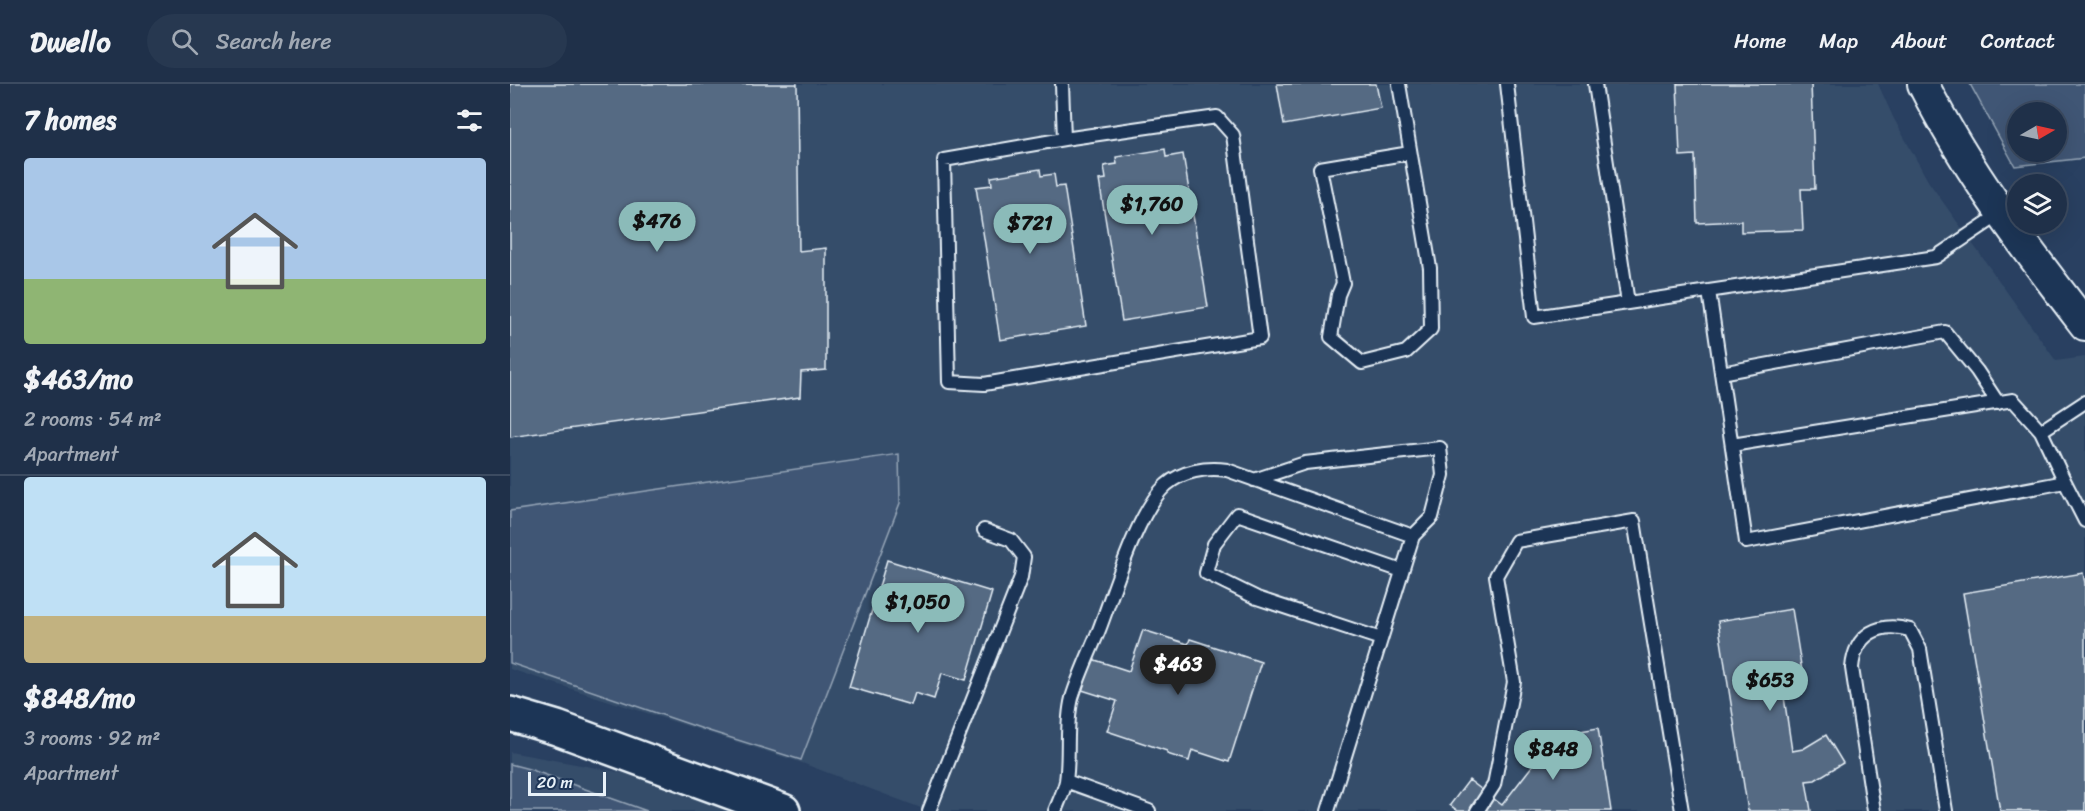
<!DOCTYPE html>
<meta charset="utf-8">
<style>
body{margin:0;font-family:Sriracha,sans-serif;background:#273850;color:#f1f3f6;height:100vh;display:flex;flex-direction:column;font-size:22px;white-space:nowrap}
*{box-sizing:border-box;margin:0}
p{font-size:20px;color:#a1a9b4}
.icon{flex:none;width:33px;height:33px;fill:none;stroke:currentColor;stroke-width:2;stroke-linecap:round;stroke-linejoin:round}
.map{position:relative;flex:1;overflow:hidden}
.drawer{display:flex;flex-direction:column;background:#1f3049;width:510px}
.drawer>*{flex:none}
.needle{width:39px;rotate:81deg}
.fabs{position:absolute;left:1497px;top:18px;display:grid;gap:12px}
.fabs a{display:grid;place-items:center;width:60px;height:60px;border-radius:50%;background:#1f3049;box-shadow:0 6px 24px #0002,0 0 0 2px #3c4b61;font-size:30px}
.scale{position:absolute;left:18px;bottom:15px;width:78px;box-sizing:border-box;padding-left:6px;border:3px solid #e8f1f8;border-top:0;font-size:16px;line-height:21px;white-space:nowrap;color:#e8f1f8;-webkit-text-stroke:4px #1d3557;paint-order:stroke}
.price{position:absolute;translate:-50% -51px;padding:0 14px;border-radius:21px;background:#8bbbb9;color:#111;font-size:20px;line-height:39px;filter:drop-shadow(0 2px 3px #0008)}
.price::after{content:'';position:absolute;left:50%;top:36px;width:18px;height:14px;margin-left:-9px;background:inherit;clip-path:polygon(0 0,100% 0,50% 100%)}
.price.selected{background:#222;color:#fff}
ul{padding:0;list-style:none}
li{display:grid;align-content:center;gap:12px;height:318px;padding:0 24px}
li+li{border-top:2px solid #3c4b61}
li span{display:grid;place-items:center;height:186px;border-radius:6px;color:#555}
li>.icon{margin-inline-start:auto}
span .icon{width:108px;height:108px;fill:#fffc;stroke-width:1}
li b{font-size:26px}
h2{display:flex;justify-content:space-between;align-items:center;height:72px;padding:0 24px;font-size:26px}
header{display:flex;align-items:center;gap:36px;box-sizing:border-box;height:84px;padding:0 30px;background:#1f3049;border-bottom:2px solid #3c4b61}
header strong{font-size:28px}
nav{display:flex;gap:33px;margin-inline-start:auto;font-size:21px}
.search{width:420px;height:54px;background:#273850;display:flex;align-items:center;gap:15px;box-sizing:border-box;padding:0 21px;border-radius:33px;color:#a1a9b4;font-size:22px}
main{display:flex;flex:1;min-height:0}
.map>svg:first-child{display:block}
.built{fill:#364d6b}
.green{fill:#415774;stroke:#94a4b6;stroke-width:1.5;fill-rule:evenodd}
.building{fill:#556a83;stroke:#e8f1f8;stroke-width:1.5}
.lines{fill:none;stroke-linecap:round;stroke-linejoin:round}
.service-casing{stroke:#e8f1f8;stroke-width:16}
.tertiary-casing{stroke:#e8f1f8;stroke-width:34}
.secondary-casing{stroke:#e8f1f8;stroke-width:38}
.service{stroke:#1d3557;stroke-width:12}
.tertiary{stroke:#1d3557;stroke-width:30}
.secondary{stroke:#1d3557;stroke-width:33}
</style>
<header>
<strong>Dwello</strong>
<div class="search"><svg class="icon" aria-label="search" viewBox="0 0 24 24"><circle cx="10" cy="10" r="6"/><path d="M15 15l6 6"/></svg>Search here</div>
<nav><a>Home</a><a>Map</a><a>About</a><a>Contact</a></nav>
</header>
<main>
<section class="drawer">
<h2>7 homes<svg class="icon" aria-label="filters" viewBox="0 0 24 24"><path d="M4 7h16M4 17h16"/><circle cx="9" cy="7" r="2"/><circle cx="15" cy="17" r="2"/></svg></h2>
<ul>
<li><span style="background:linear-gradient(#a9c7e8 65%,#8fb573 0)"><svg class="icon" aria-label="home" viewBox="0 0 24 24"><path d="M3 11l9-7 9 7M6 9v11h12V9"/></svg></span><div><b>$463/mo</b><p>2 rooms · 54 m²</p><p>Apartment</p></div></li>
<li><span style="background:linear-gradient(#bfe0f5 75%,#c2b280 0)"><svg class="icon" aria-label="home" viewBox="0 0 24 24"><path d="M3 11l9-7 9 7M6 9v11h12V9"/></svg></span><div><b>$848/mo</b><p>3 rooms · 92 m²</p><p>Apartment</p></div></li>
</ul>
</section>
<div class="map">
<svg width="1575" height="727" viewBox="0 0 1575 727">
<rect width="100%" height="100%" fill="#294061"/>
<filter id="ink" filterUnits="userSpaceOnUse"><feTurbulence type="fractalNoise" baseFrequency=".0167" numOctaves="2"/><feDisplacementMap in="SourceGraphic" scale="12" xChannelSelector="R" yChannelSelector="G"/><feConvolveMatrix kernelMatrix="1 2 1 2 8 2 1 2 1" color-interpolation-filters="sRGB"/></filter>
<g filter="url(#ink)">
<path class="built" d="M0 0H1368L1383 33 1418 97 1546 277 1575 273V727H419L292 679 0 585Z
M0 668 228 710 273 727H0Z"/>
<path class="green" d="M1460 0H1575V74L1505 82ZM1508 28H1546V68H1508Z
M389 370 390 419 291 676 199 647 0 579V427Z
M0 680 19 685 137 727H0Z"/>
<path class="building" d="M0 0H287L289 167 316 164V286L291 288 290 313 0 353Z
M767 0H866L871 24 774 41Z
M1167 0H1301L1305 105H1291L1293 146 1231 148V137L1187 139 1185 71 1170 72Z
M655 65 656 73 673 70 698 223 612 237 589 96 596 95 594 82 607 80 606 73Z
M530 85 531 92 544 90 546 103 554 102 576 242 490 256 466 103 482 101 481 93Z
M377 476 482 508 456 596 432 589 424 615 405 609 401 621 339 603Z
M1573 489 1575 499V727H1490L1453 509Z
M1282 525 1294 600 1278 602 1273 606 1282 667 1293 665 1316 651 1333 679 1305 696 1296 697 1301 727H1238L1208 537Z
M633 546 678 560 680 555 751 578 719 678 682 666 679 677 657 670V667L597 647 607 617 572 606 582 575 619 587Z
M1088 644 1101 727H948L940 721 959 696 992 721 1046 651Z"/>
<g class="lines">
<defs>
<path id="service" d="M552 0 554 55
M889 0 920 184 921 245 896 268 852 279 821 253 828 211 833 199 810 84 900 69
M997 0 1024 233 1426 173 1490 130
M1085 0 1118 219
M707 33 723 51 750 254 474 300 439 298 434 76 554 55Z
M1199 207 1236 458 1555 398 1575 437
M1211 289 1435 248 1467 287 1488 319
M1531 347 1555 398
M1222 361 1503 316 1531 347 1575 318
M744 396 795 379 930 364 933 391 922 433 903 452 818 727
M871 555 747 514 696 489 704 460 727 430 892 487
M556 697 639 727
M419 727 511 493 514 473 501 456 474 446
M545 727C549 717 554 707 556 697 560 670 555 641 562 614 569 591 580 568 589 546 604 507 627 428 656 401 672 387 696 383 717 386L903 452
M967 727 984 701 1004 598 986 492 1006 457 1124 437 1172 727
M1364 727 1342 584C1345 550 1369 537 1400 546L1410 565 1436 727"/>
<path id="tertiary" d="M1413 0C1458 89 1515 163 1575 241"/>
<path id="secondary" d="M0 630 47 644 273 727"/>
</defs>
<use href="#service" class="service-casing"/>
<use href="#tertiary" class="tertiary-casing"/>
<use href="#secondary" class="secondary-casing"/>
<use href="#service" class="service"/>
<use href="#tertiary" class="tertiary"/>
<use href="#secondary" class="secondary"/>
</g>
</g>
</svg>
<div class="fabs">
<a><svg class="needle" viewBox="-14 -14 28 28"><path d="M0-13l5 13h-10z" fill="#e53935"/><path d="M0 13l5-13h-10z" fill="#a1a9b4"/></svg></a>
<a><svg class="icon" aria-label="layers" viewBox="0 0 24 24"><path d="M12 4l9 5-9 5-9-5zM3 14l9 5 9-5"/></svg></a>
</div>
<div class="scale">20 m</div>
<b class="price" style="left:642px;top:152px">$1,760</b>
<b class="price" style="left:147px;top:169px">$476</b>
<b class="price" style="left:520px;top:171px">$721</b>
<b class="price" style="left:408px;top:550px">$1,050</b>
<b class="price selected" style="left:668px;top:612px">$463</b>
<b class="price" style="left:1260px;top:628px">$653</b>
<b class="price" style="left:1043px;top:697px">$848</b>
</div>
</main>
